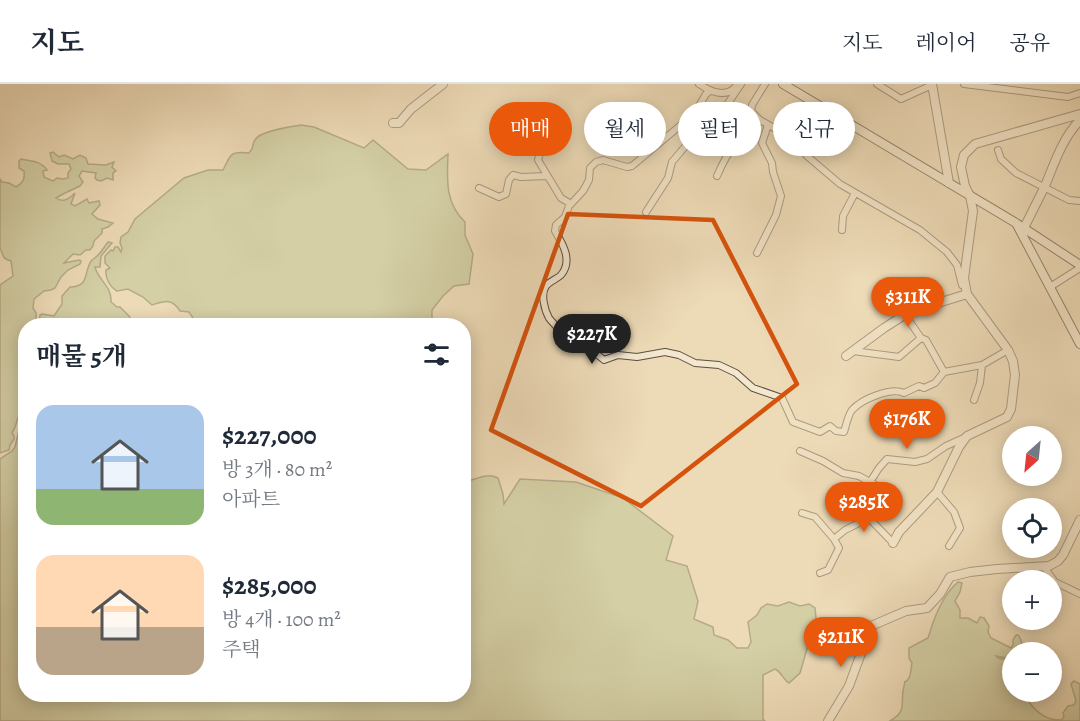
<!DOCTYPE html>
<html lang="ko">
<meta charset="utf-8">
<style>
body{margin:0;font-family:Alegreya,"Noto Serif KR",serif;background:#f2f2f3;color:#1f2937;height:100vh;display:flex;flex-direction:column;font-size:22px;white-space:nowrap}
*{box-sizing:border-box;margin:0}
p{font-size:20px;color:#747a83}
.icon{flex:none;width:33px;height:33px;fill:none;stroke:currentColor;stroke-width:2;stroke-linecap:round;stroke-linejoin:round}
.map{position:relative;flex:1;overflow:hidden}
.sheet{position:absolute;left:18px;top:234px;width:453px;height:384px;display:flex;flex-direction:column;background:#fff;border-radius:24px;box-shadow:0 3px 15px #0003}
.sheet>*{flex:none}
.banner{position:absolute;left:489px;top:18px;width:501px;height:54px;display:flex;gap:12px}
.needle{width:39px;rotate:207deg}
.controls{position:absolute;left:1002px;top:342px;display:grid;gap:12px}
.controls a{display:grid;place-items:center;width:60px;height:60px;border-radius:50%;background:#fff;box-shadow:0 3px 15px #0003;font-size:30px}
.price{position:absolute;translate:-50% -51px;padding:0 14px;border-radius:21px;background:#ea580c;color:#fff;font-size:20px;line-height:39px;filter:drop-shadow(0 2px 3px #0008)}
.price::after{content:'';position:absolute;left:50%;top:36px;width:18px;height:14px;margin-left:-9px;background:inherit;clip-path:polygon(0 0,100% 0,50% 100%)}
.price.on{background:#222;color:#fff}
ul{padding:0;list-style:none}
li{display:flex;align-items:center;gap:18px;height:150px;padding:0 18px}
li span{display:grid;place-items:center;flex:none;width:168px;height:120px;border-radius:18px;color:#555}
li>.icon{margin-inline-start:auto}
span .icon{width:72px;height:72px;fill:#fffc;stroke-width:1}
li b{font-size:26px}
h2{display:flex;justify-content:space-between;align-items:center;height:72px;padding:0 18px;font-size:26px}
.tag{padding:0 21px;border-radius:27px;background:#fff;box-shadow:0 3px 15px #0003;font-size:21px;line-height:54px}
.tag.on{background:#ea580c;color:#fff}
header{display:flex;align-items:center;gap:36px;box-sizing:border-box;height:84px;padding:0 30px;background:#fff;border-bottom:2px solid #e0e1e3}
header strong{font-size:28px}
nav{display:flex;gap:33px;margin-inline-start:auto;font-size:21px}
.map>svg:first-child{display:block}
.green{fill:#b6c090;stroke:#727052;stroke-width:1.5}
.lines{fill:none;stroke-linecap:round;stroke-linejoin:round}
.minor-casing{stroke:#5e4e3e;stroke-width:8}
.tertiary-casing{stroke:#5e4e3e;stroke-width:10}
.secondary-casing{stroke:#2e2015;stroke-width:10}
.minor{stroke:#f3e7d0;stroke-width:6}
.tertiary{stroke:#f3e7d0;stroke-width:8}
.secondary{stroke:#f3e7d0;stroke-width:8}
.marked{fill:none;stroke:#d5530d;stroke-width:4.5;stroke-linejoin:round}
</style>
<header>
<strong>지도</strong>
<nav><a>지도</a><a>레이어</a><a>공유</a></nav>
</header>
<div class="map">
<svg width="1080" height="637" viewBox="0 0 1080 637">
<rect width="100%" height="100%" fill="#eddab7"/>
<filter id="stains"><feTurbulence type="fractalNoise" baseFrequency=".00333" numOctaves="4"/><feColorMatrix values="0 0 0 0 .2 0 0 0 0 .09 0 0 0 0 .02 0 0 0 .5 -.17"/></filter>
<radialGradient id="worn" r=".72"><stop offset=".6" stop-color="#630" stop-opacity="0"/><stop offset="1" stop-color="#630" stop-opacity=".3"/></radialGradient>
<path class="green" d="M301 41 314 43 364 64 373 56 408 85 426 86 448 70C447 96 445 119 465 138V151L473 170 469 200 454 202 443 212 432 226V241H192L193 234 189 228 180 227C172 214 165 217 152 221L143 213 128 205 117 207C110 203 105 194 106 186L110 184 105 179V172L111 166 113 167 115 163H118L121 168 122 164 120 159 121 153 128 148 135 135 184 94 208 86H223C231 70 230 67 249 69 255 63 251 62 255 56 259 47 291 43 301 41Z
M53 68 59 73 64 71 73 75 80 71 86 74 88 80 106 81 114 78 112 83 116 87 113 89V96L107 94 101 97 97 96 95 94 96 89 82 87 79 92 83 98 80 102C72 106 64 109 56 114 63 119 69 115 75 109L71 120 75 122 87 115 89 119 99 117 100 121 92 130 98 135 113 139 108 143 102 145V149L94 157 93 162 90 166H86L80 171 73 170 64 179 79 176 81 177 80 180 68 186 61 193 55 204 51 206 44 207 34 215 33 224 36 229V241L26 242 25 313C18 323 20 336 12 349L14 352V355L10 361 9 366 0 369V201L13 192 11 177C1 174 4 172 0 164V95L2 98 9 99 16 103C23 99 25 95 24 87L19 84V77L21 75C31 77 41 77 47 86L43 87 44 93 53 97 57 94 63 95 68 94V89L71 85 69 80H58L52 77 50 69Z
M108 158 112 159 101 172 100 183H95C98 196 112 202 111 218L117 223H120L130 233 129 241H39L40 231 42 230 54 232 62 220V212L70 203C91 203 83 186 92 176 93 175 95 174 96 173 101 169 104 163 108 158Z
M25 321 26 610H464V398C476 396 486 388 498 394L503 410 504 420 520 395 576 398 623 414 673 452 666 476 687 482 698 517 694 535 713 543 714 551 728 556 737 564H748L751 558 748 538 757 531 761 524 767 520 778 522 789 518 800 522 809 520 815 524 816 534 800 589 789 599C782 595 782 588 775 585L763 591V635L765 637H0V375L12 367 15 363Z
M958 498 962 499 960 508 955 517 960 526V534H968L977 539 980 533 984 534 989 542 988 548 991 554 1011 564 1013 561V556L1016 551H1018C1022 556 1023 562 1020 568H1012V575L996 572 998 574 1006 576 1012 579V608H1034L1029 618C1037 629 1048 637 1062 636L1064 632 1063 629 1068 622 1074 621 1076 617 1071 600 1074 597 1080 600V637H890C909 626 899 619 904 602 906 593 903 602 909 594 911 590 911 584 912 579L909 574V564L928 554C934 534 942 512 958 498Z"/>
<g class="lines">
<defs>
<path id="minor" d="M699 0C711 8 727 15 737 1
M765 0 752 21 751 27 760 36 795 56 807 72 840 100 920 146 947 168 957 181 962 201
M877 0 901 15 932 1
M964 0 1068 13 1080 9
M710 7 706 10 694 30 632 82 627 83 603 76 596 78 590 84 589 96 583 107 569 122 565 133 556 141 555 147C563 160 573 177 561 191 557 195 550 197 546 202 540 210 545 227 549 234 552 238 556 242 559 245V258L565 262 584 260 604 276 618 271 637 273 665 268 679 271 695 279 719 281 736 289 753 304 782 314 793 338 820 348 830 342 836 347 844 348C846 342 848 331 852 326 862 315 891 303 904 309L919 302 924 304 935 299 944 288
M546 45 538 76 561 114 571 120
M998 66 1001 75 1016 89 1069 116 1080 117
M717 92C729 64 737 56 760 36
M479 104 499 113 506 110 509 96 513 91 521 93 547 92
M646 128 668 94 672 78 694 52 718 34 741 0
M842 146 843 132 855 109
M757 169 776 131 781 112 773 88 772 79 762 59 768 41
M1050 203 1080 184
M905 231 921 254 926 256 944 288 982 281 1008 266
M853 267 899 273 921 254
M974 316 980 299 982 281
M800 367 823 377 843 389 859 392 890 409 898 418 890 423 882 422 869 434
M870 398 879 384 887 375 915 378 927 375 946 362 966 353
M937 408 954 428 960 444 949 462
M802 429 815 433 834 455 839 464 828 486 820 489
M834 455 845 446 869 434 893 459
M1044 483 1055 498 1080 510"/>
<path id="tertiary" d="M932 0 949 99
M393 39H399L411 25 443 0
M1024 144C1031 130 1038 116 1045 102 1055 78 1062 55 1080 36
M846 272 884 244 909 228 967 210
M893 459 899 448 937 408 959 363 967 352 1007 333 1011 325 1015 291 1013 277 1008 266 967 210 964 194 973 127 970 112 965 102 961 83 964 71 975 60 1080 30
M828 637 849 602 871 542 906 527 927 524 940 510 950 493 970 488 997 485 1049 482 1058 477 1063 471 1080 436"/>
<path id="secondary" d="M783 0 1016 139 1080 181
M1016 139 1080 260"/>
</defs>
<use href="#minor" class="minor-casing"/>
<use href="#tertiary" class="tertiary-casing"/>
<use href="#secondary" class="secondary-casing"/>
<use href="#minor" class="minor"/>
<use href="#tertiary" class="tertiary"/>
<use href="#secondary" class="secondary"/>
</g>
<path d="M0 0H1080V637H0ZM568 130 713 136 797 300 641 422 491 346Z" fill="#eddab7" fill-opacity=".55" fill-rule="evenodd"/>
<path class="marked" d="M568 130 713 136 797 300 641 422 491 346Z"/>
<rect width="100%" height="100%" filter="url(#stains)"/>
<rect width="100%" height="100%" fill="url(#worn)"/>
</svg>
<div class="controls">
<a><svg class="needle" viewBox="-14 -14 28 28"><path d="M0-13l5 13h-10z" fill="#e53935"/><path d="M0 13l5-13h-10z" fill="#747a83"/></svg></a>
<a><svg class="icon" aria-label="locate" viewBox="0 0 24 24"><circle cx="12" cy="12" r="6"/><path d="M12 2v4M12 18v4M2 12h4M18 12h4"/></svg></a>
<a>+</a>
<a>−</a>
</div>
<b class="price" style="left:908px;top:244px">$311K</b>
<b class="price on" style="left:592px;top:281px">$227K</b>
<b class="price" style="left:907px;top:366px">$176K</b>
<b class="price" style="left:864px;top:449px">$285K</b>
<b class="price" style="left:841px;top:584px">$211K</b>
<div class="banner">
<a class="tag on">매매</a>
<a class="tag">월세</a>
<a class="tag">필터</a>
<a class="tag">신규</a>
</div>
<section class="sheet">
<h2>매물 5개<svg class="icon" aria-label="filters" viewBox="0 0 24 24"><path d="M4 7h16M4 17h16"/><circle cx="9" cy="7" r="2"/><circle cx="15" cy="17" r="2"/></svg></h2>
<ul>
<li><span style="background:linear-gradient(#a9c7e8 70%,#8fb573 0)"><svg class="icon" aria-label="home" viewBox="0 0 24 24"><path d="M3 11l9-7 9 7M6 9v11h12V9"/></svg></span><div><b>$227,000</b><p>방 3개 · 80 m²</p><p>아파트</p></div></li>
<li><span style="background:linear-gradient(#ffd9b3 60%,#b9a48a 0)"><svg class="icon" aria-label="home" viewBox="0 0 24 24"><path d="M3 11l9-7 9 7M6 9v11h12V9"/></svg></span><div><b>$285,000</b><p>방 4개 · 100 m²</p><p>주택</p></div></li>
</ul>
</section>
</div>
